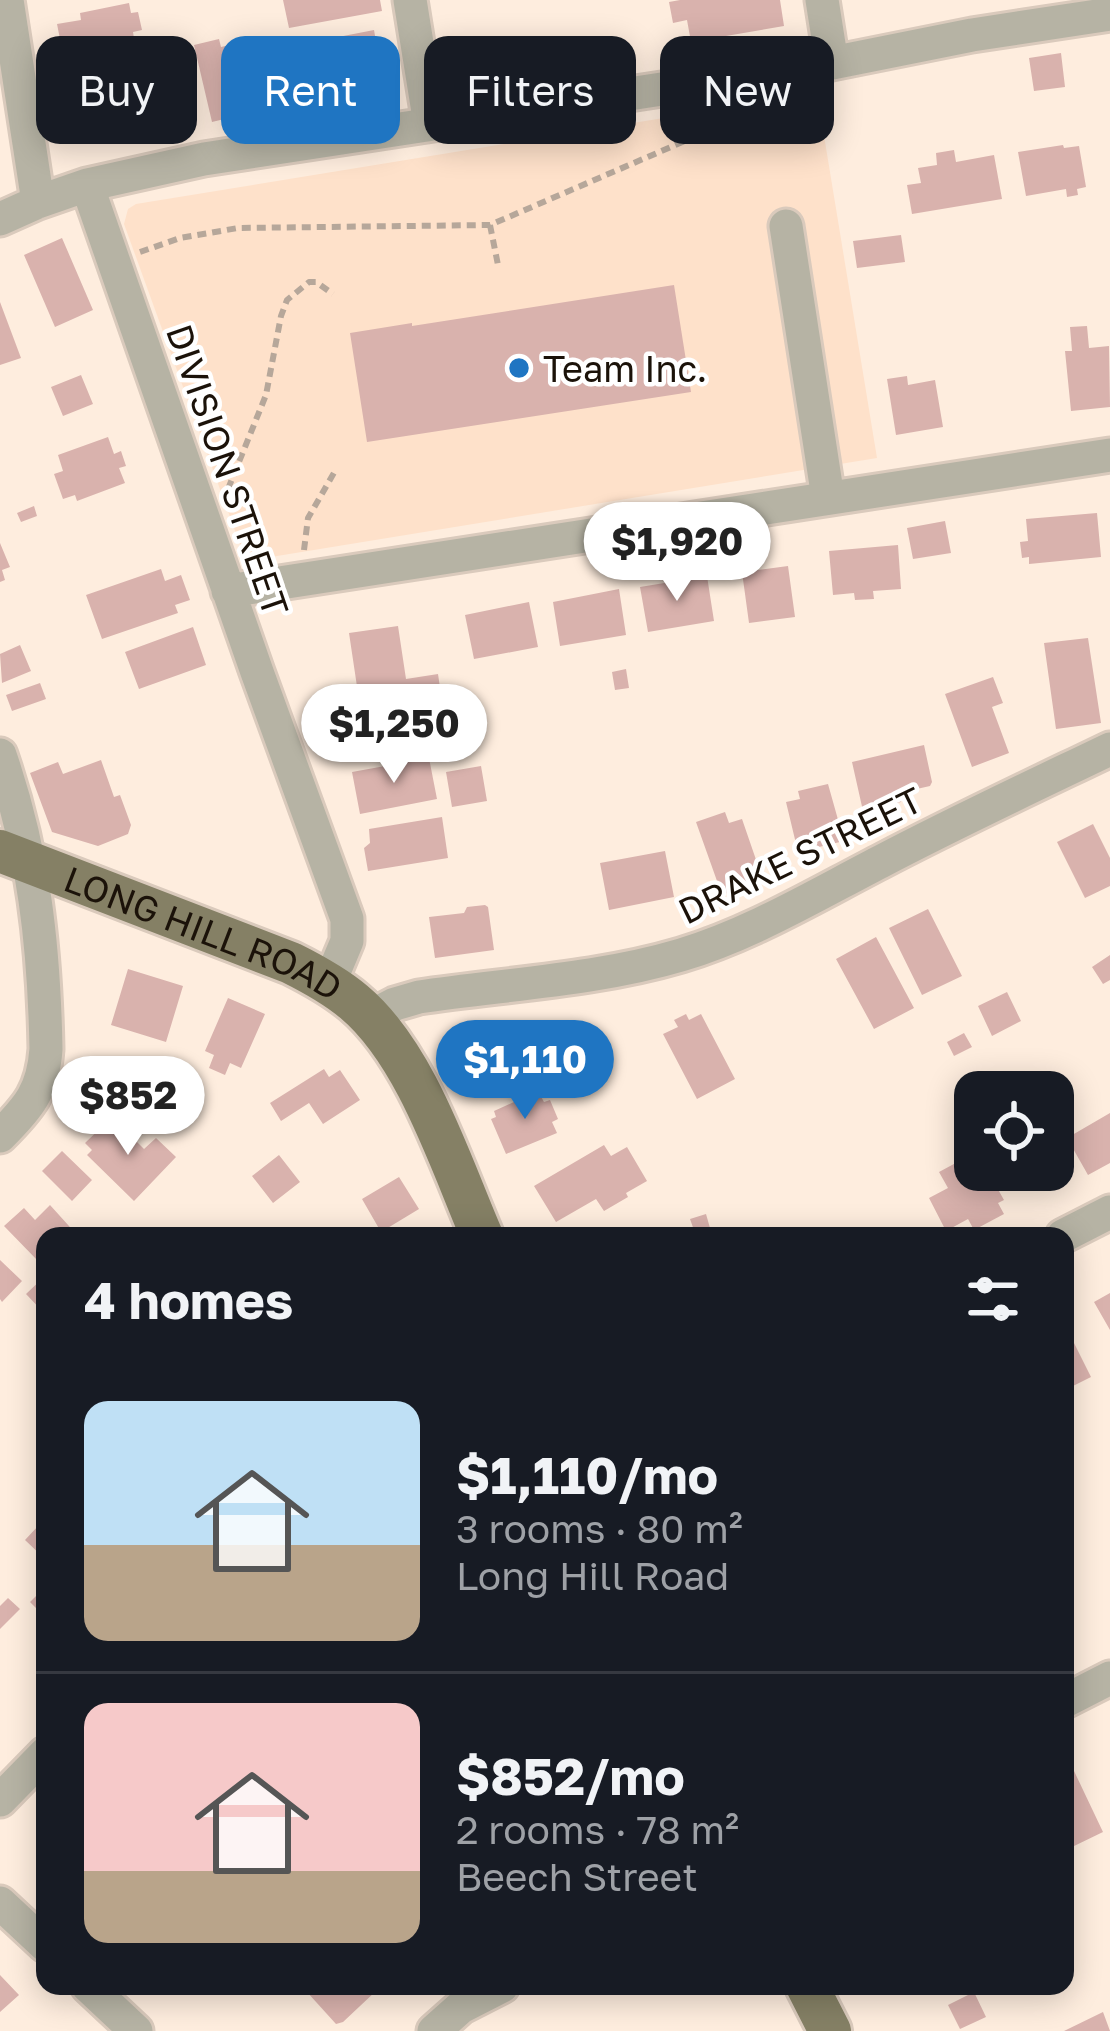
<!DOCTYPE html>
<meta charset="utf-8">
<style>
body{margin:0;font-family:"Golos Text",sans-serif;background:#20242c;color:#f1f3f6;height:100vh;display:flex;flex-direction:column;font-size:45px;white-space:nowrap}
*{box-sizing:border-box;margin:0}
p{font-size:39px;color:#9ea1a6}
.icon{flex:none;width:66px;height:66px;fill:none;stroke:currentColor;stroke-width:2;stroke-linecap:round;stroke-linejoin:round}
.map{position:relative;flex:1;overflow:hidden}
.details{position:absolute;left:36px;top:1227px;width:1038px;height:768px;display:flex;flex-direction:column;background:#171b24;border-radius:24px;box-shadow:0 6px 30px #0003}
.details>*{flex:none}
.guide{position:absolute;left:36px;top:36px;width:1038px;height:108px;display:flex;gap:24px}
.tools{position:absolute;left:954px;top:1071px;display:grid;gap:24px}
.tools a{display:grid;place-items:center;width:120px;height:120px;border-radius:24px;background:#171b24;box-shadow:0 6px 30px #0003;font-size:60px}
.price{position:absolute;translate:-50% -102px;padding:0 27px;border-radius:42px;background:#fff;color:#222;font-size:39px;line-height:78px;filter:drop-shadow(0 3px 6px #0008)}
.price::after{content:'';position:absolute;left:50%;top:72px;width:36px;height:27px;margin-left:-18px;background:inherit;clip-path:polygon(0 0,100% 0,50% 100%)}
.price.on{background:#1f75c2;color:#fff}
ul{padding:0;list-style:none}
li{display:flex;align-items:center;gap:36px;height:300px;padding:0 48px}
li+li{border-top:3px solid #363941}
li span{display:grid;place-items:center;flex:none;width:336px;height:240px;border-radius:24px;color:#555}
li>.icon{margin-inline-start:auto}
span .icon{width:144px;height:144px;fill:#fffc;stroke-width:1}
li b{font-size:51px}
h2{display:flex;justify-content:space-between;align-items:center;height:144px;padding:0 48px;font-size:51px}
.pill{padding:0 42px;border-radius:24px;background:#171b24;box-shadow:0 6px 30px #0003;font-size:42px;line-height:108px}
.pill.on{background:#1f75c2;color:#fff}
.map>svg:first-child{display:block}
.built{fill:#fee1ca}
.building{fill:#d9b2ad}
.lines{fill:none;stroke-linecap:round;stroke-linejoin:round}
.minor-casing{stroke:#dacabc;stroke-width:39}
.major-casing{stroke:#dacabc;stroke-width:48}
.path{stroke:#b6a79a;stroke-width:6;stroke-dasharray:9 6;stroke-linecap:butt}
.minor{stroke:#b6b3a4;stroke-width:33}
.major{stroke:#858065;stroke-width:42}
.poi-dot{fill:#1f75c2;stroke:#fff;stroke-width:4.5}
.labels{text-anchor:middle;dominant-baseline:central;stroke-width:9;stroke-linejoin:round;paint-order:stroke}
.poi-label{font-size:36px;fill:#1b1209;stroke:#fff;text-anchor:start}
.street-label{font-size:36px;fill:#1b1209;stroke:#fff}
</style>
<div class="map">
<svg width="1110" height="2031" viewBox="0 0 1110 2031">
<rect width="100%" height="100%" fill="#feedde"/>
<path class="built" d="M817 93 877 458 246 561 124 224 128 209 136 204Z"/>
<path class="building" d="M283 0H380L382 11 289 28Z
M680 0H780L784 26 691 42 687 20 673 23 669 2Z
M129 3 131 13 138 12 142 30 133 32 135 45 64 59 57 24 81 20 80 13Z
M374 30 384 87 335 96 332 76 325 77 328 90 305 94 299 62 313 59 312 52 329 48 328 39Z
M219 39 221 47 234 44 249 113 212 122 194 45Z
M1061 53 1065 87 1034 91 1029 58Z
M185 71 195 127 145 136 137 90 144 89 143 78Z
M1063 145 1064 148 1079 146 1086 187 1077 189 1078 195 1067 197 1066 189 1026 196 1018 152Z
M954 150 956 162 994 155 1002 199 912 214 907 185 921 183 918 168 937 165 936 153Z
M901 235 905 262 857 268 853 241Z
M62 238 93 310 55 327 24 255Z
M674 285 691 392 367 442 350 333 412 323V326Z
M0 302 21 358 0 365Z
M1087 326 1089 348 1109 346 1110 407 1071 411 1065 351H1072L1070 327Z
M81 375 93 404 63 416 51 387Z
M907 376 908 385 935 380 943 427 896 435 887 379Z
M108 437 114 454 121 451 126 466 119 468 125 483 77 501 75 495 63 499 54 474 63 471 58 455Z
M34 506 37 516 21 522 17 513Z
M1097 513 1101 557 1029 564V557L1022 558 1020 542 1028 541 1026 519Z
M945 521 951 553 913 559 907 528Z
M0 543 10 567 2 570 5 580 0 582Z
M898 545 901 589 873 591 874 599 855 600 854 593 833 595 829 551Z
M788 566 795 617 749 623 742 572Z
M161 569 165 581 181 575 190 600 175 605 178 613 102 639 86 595Z
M707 576 714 621 648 632 640 587Z
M619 589 626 635 560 646 553 602Z
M529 602 538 647 474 659 465 615Z
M398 626 406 679 438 674 443 708 362 720 349 633Z
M193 627 206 665 139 689 125 652Z
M1088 638 1101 723 1056 729 1044 643Z
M20 645 31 671 2 683 0 654Z
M626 669 629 688 615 690 612 672Z
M993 677 1003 703 992 707 1009 753 972 767 945 694Z
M40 683 46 699 12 711 6 695Z
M924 745 932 782 930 786 899 793 901 802 863 811 852 762Z
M429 758 437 799 360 814 352 772Z
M101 760 114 797 120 795 131 825 128 834 98 846 52 832 30 773 58 762 63 774Z
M481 766 487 801 452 807 446 772Z
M828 784 844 841 798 852 786 802 800 799 798 791Z
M725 812 729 823 742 819 763 880 722 895 696 822Z
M442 817 448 858 368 871 364 848 370 843 369 829Z
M1093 824 1110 858V886L1085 898 1057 842Z
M665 851 674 897 609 910 600 863Z
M485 905 488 907 494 950 435 958 429 917 464 913 467 907Z
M928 909 962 976 922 995 889 928Z
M876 937 914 1008 874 1029 836 959Z
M1110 955V980L1103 984 1092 967Z
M128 969 183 986 166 1042 111 1025Z
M1007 992 1021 1021 992 1036 978 1006Z
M228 998 265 1014 241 1068 230 1063 225 1075 209 1068 214 1055 205 1051Z
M686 1014 689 1020 701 1014 735 1079 697 1099 663 1034 678 1027 674 1020Z
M533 1023 552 1059 484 1096 464 1060Z
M964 1033 972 1047 954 1056 947 1042Z
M324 1069 329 1077 340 1070 360 1100 323 1124 309 1103 281 1121 270 1103Z
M538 1091 544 1102 550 1100 558 1119 552 1122 557 1133 506 1154 491 1119 496 1117 494 1111Z
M1110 1113V1163L1088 1175 1067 1138Z
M112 1117 144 1149 156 1138 176 1157 134 1201 87 1155 92 1150 85 1143Z
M604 1145 611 1156 627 1147 647 1181 626 1193 628 1197 604 1211 596 1199 556 1222 534 1186Z
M62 1151 92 1180 72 1201 42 1171Z
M279 1155 300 1182 273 1203 252 1176Z
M965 1158 974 1174 987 1170 1004 1200 998 1203 1004 1214 974 1230 968 1219 946 1231 929 1198 948 1188 939 1172Z
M399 1177 419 1209 381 1232 362 1199Z
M50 1205 78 1236H45V1255L38 1261 4 1226 24 1208 35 1220Z
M706 1214 710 1228 695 1233 690 1219Z
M0 1260 22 1281 2 1302 0 1299Z
M45 1276V1314L26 1294Z
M1110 1293V1330L1094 1302Z
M1070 1335 1091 1377 1065 1390V1337Z
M39 1525 45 1531V1559L25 1540Z
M45 1587V1617L30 1602Z
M8 1598 20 1609 0 1629V1606Z
M1065 1752 1103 1832 1072 1847 1068 1837 1065 1838Z
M0 1975 19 1995 0 2012Z
M313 1986H374L376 1991 343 2022 336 2024 307 1992Z
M974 1992 986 2017 960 2029 948 2005Z
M1103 2012 1110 2031H1064Z"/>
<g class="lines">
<defs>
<path id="minor" d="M7 0 38 202
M410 0 430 124
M822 0 832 63
M87 185 257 672 347 919V941L329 984
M0 219 38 202 87 185 204 159 832 63 972 35 1110 14
M786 226 828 498
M228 591 1110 455
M0 755C34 854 44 945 46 1049 43 1091 29 1107 0 1136
M370 1017 395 1004 419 997C506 984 597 980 681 955 751 934 816 895 880 862 956 822 1033 786 1110 749
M1063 1236 1110 1212
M1065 1701 1110 1678
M0 1800 45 1754
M0 1903 45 1945
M88 1986 136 2031
M434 2031 461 2007 502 1986"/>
<g id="major">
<path id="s1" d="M0 851 291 963C313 974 335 986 354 1002 416 1054 450 1162 482 1236"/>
<path d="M807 1986 830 2031"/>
</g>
</defs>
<use href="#minor" class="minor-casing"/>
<use href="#major" class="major-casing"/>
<path class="path" d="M490 225 498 265
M140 252 180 238 238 228 490 225 759 109
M228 489 266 395 281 316 287 300 309 282H316L333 294
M304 550 308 518 335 471"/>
<use href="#minor" class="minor"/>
<use href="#major" class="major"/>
</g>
<circle class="poi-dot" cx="519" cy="368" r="12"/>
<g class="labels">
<g class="poi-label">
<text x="543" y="368">Team Inc.</text>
</g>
<g class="street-label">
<text transform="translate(228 470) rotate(71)">DIVISION STREET</text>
<text transform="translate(800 855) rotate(-26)">DRAKE STREET</text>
<text stroke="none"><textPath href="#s1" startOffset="219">LONG HILL ROAD</textPath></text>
</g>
</g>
</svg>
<div class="tools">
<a><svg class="icon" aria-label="locate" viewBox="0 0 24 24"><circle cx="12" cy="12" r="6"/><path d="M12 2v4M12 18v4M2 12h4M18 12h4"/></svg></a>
</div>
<b class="price" style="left:677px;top:604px">$1,920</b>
<b class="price" style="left:394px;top:786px">$1,250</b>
<b class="price on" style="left:525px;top:1122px">$1,110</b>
<b class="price" style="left:128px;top:1158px">$852</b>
<div class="guide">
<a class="pill">Buy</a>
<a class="pill on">Rent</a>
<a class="pill">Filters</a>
<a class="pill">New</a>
</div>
<section class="details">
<h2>4 homes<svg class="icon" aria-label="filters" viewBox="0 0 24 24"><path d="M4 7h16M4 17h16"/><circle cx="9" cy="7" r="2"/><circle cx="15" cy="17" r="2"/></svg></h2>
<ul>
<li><span style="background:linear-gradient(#bfe0f5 60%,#b9a48a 0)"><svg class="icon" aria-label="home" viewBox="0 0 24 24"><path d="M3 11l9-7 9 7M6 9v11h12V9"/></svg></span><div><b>$1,110/mo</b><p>3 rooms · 80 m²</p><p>Long Hill Road</p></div></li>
<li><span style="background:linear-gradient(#f6c9c9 70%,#b9a48a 0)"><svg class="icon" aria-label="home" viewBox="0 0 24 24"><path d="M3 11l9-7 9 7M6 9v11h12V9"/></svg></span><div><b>$852/mo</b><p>2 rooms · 78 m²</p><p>Beech Street</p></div></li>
</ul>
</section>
</div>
